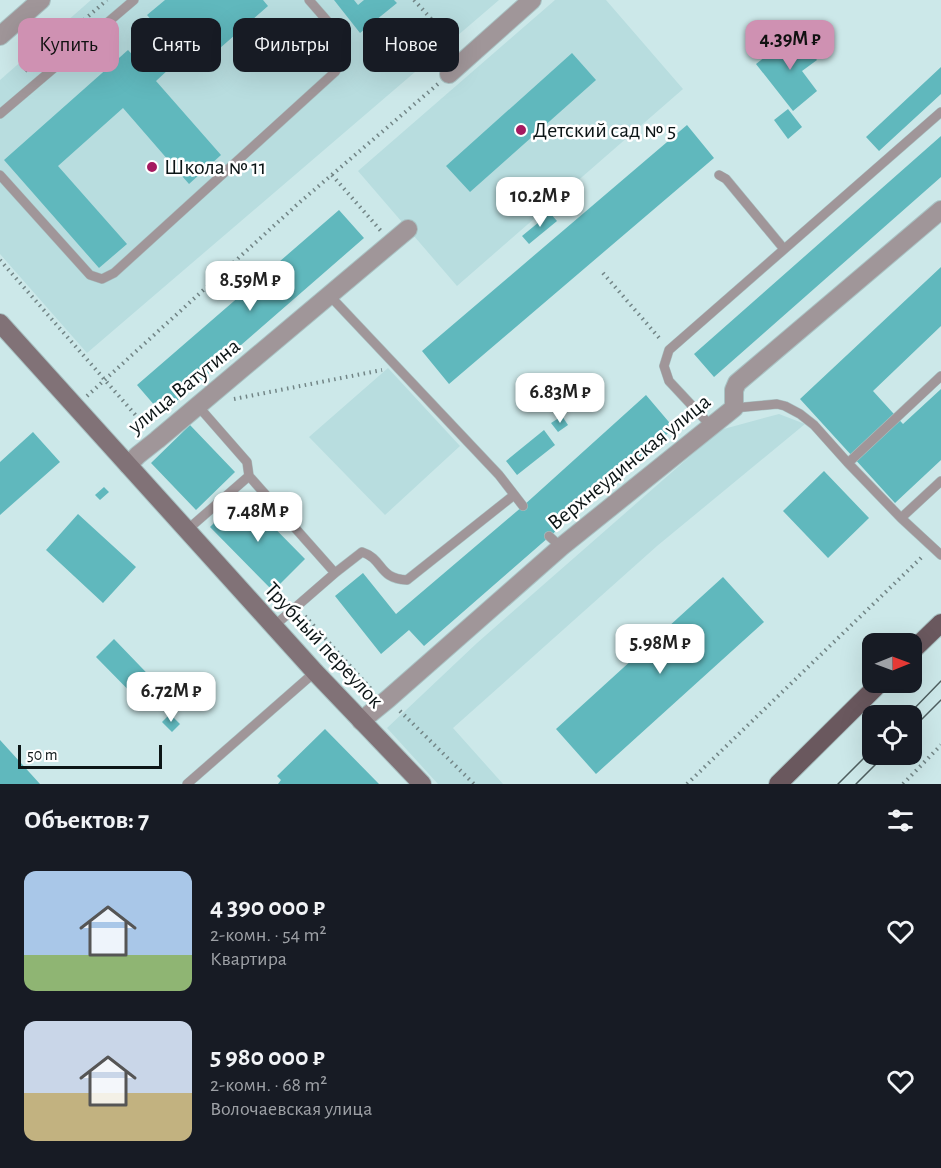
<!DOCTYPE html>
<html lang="ru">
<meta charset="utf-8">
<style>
body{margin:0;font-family:"Alegreya Sans",sans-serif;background:#20242c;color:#f1f3f6;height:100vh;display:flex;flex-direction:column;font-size:22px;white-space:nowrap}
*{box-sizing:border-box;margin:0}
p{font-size:20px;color:#9ea1a6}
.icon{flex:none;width:33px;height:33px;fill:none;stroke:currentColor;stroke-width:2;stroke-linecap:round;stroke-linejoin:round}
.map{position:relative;height:784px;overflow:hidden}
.drawer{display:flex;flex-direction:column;background:#171b24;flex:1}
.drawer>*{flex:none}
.top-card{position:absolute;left:18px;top:18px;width:600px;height:54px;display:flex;gap:12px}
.needle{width:39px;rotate:89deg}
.controls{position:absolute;left:862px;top:633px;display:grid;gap:12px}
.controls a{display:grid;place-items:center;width:60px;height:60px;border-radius:12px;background:#171b24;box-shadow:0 6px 24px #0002;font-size:30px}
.scale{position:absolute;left:18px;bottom:15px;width:144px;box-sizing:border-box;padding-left:6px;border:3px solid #0c1516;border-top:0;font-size:16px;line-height:21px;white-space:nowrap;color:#0c1516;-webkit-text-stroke:4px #fff;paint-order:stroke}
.price{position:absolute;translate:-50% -51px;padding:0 14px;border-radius:12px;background:#fff;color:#222;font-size:20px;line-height:39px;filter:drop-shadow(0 2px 3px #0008)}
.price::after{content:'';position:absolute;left:50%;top:36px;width:18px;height:14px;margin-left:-9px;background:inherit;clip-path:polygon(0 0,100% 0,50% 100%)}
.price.current{background:#cf91b2;color:#111}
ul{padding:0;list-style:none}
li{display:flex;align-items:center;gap:18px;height:150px;padding:0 24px}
li span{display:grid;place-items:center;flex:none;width:168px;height:120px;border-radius:12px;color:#555}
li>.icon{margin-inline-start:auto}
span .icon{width:72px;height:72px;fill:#fffc;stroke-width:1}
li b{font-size:26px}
h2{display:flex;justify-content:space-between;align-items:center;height:72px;padding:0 24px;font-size:26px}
.tag{padding:0 21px;border-radius:12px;background:#171b24;box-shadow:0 6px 24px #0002;font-size:21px;line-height:54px}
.tag.current{background:#cf91b2;color:#111}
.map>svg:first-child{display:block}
.built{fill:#b8dddf}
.building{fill:#60b8bd}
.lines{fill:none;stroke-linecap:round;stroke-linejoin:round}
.lane-casing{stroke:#a9c2c3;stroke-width:10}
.street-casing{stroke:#a9c2c3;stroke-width:20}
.secondary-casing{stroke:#a9c2c3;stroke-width:20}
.primary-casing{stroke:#a9c2c3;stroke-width:20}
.path{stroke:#728586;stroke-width:4;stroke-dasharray:1.5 4.5;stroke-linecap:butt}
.lane{stroke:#a09699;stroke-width:9}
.street{stroke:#a09699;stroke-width:18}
.secondary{stroke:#817277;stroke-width:18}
.primary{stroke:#6a585e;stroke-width:18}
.tram{stroke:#4e5e5f;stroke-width:1.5}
.poi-dot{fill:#a51a60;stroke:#fff;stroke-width:2}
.labels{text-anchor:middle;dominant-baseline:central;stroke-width:5;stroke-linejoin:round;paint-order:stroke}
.poi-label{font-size:22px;fill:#0c1516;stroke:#fff;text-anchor:start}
.street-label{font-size:22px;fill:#0c1516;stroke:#fff}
</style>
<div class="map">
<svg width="941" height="784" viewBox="0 0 941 784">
<rect width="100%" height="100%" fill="#cce8e9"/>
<path class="built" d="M91 0H499L87 353 0 254V80Z
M555 0H606L683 89 457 286 358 171Z
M388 368 460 446 385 515 309 437Z
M779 414 805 424 657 546 453 728 503 784H438L387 728 477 643 720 430Z"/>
<path class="building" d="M165 0H263L268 6 195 70 183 56 156 81 221 155 189 184 123 108 58 166 127 244 99 268 4 160 128 50 141 64 169 40 147 15Z
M334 0H354L358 5 364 0H394L397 3 360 33Z
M796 33 817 60 802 71 817 91 793 111 756 64Z
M572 53 596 80 470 192 446 166Z
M941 67V94L879 151 866 137Z
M788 109 802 127 788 139 774 120Z
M687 125 714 158 449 384 422 351Z
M941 136V177L714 377 694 354Z
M339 210 364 238 162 414 137 385Z
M550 213 557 221 529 244 522 236Z
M941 267V326L873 391 903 424 941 389V460L895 503 800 399Z
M646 395 674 428 424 646 409 630 381 654 335 596 363 573 396 614 523 506Z
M562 416 568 425 558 432 551 423Z
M190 425 235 472 196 510 151 463Z
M544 430 555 445 517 475 506 461Z
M33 432 60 462 0 515V462Z
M824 471 869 518 828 558 783 511Z
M104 487 109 492 100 500 95 495Z
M242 495 305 559 273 591 210 527Z
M78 514 136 567 103 603 46 550Z
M723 577 764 622 596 774 556 729Z
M114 639 166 693 149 711 96 657Z
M170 714 180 724 172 732 162 722Z
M325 729 379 784H278L281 780 277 776Z
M0 740 40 784H0Z"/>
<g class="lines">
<defs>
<path id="lane" d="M0 114 134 0
M0 175 90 275 102 279 114 273 335 72 345 56 343 39 309 0
M719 175 726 179 784 249
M330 296 499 475 523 506
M198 406 247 462 249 476 335 573
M734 408 777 404 785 406 800 414 814 425 848 463 901 518 941 555
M711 426 669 381 664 366 669 350 941 112
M848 463 941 376
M901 518 941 481
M187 530 249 476
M549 536 561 547
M274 626 335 573 362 552C384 559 378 579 407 580L514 495
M187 784 315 672"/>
<path id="street" d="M0 36 41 0
M449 74 532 0
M128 465 138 455 157 440 408 229
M361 721 388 699 561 547 734 408V390L737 383 941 210"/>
<path id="secondary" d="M0 323 315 672 422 784"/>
<path id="primary" d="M912 651 941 623
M778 784 881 682"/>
</defs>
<use href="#lane" class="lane-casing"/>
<use href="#street" class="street-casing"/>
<use href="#secondary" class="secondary-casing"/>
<use href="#primary" class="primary-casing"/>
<path class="path" d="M414 0 456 46
M25 71 107 0
M332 175 381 231
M0 260 146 427
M603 273 661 340
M87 396 300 202 438 84
M234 399 382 370
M305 616 372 690
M400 711 474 784
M687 784 924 555
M903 784 941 745"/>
<use href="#lane" class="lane"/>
<use href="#street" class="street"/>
<use href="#secondary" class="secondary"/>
<use href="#primary" class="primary"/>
<path class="tram" d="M907 716 941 681
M912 729 941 700
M838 784 873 749
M856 784 886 754"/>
</g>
<g class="poi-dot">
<circle cx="521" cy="130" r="6"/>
<circle cx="152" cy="167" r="6"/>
</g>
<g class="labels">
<g class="poi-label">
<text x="533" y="130">Детский сад № 5</text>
<text x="164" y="167">Школа № 11</text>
</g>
<g class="street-label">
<text transform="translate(184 386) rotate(-39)">улица Ватутина</text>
<text transform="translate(629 462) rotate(-39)">Верхнеудинская улица</text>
<text transform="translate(324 645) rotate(47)">Трубный переулок</text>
</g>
</g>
</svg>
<div class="controls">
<a><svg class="needle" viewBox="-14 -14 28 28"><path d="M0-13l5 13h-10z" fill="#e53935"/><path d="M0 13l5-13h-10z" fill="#9ea1a6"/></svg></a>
<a><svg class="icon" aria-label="locate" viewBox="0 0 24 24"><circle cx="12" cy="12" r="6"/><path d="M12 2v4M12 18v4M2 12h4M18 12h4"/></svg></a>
</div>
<div class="scale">50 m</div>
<b class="price current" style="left:790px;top:71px">4.39M ₽</b>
<b class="price" style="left:540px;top:228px">10.2M ₽</b>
<b class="price" style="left:250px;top:312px">8.59M ₽</b>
<b class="price" style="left:560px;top:424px">6.83M ₽</b>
<b class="price" style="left:258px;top:543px">7.48M ₽</b>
<b class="price" style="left:660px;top:675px">5.98M ₽</b>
<b class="price" style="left:171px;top:723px">6.72M ₽</b>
<div class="top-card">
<a class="tag current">Купить</a>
<a class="tag">Снять</a>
<a class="tag">Фильтры</a>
<a class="tag">Новое</a>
</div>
</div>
<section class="drawer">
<h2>Объектов: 7<svg class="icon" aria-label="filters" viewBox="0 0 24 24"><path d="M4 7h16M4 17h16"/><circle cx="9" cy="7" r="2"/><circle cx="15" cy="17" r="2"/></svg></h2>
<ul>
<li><span style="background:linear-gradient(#a9c7e8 70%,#8fb573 0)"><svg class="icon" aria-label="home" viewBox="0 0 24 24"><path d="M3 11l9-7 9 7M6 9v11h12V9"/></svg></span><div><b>4 390 000 ₽</b><p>2-комн. · 54 m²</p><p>Квартира</p></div><svg class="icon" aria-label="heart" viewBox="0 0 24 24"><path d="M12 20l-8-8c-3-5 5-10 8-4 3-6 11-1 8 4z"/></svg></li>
<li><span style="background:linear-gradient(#c9d6e8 60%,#c2b280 0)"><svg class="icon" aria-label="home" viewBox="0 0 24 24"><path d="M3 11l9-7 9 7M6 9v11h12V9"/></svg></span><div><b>5 980 000 ₽</b><p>2-комн. · 68 m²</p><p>Волочаевская улица</p></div><svg class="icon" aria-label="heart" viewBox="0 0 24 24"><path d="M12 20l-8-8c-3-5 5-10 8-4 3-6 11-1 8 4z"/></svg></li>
</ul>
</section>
